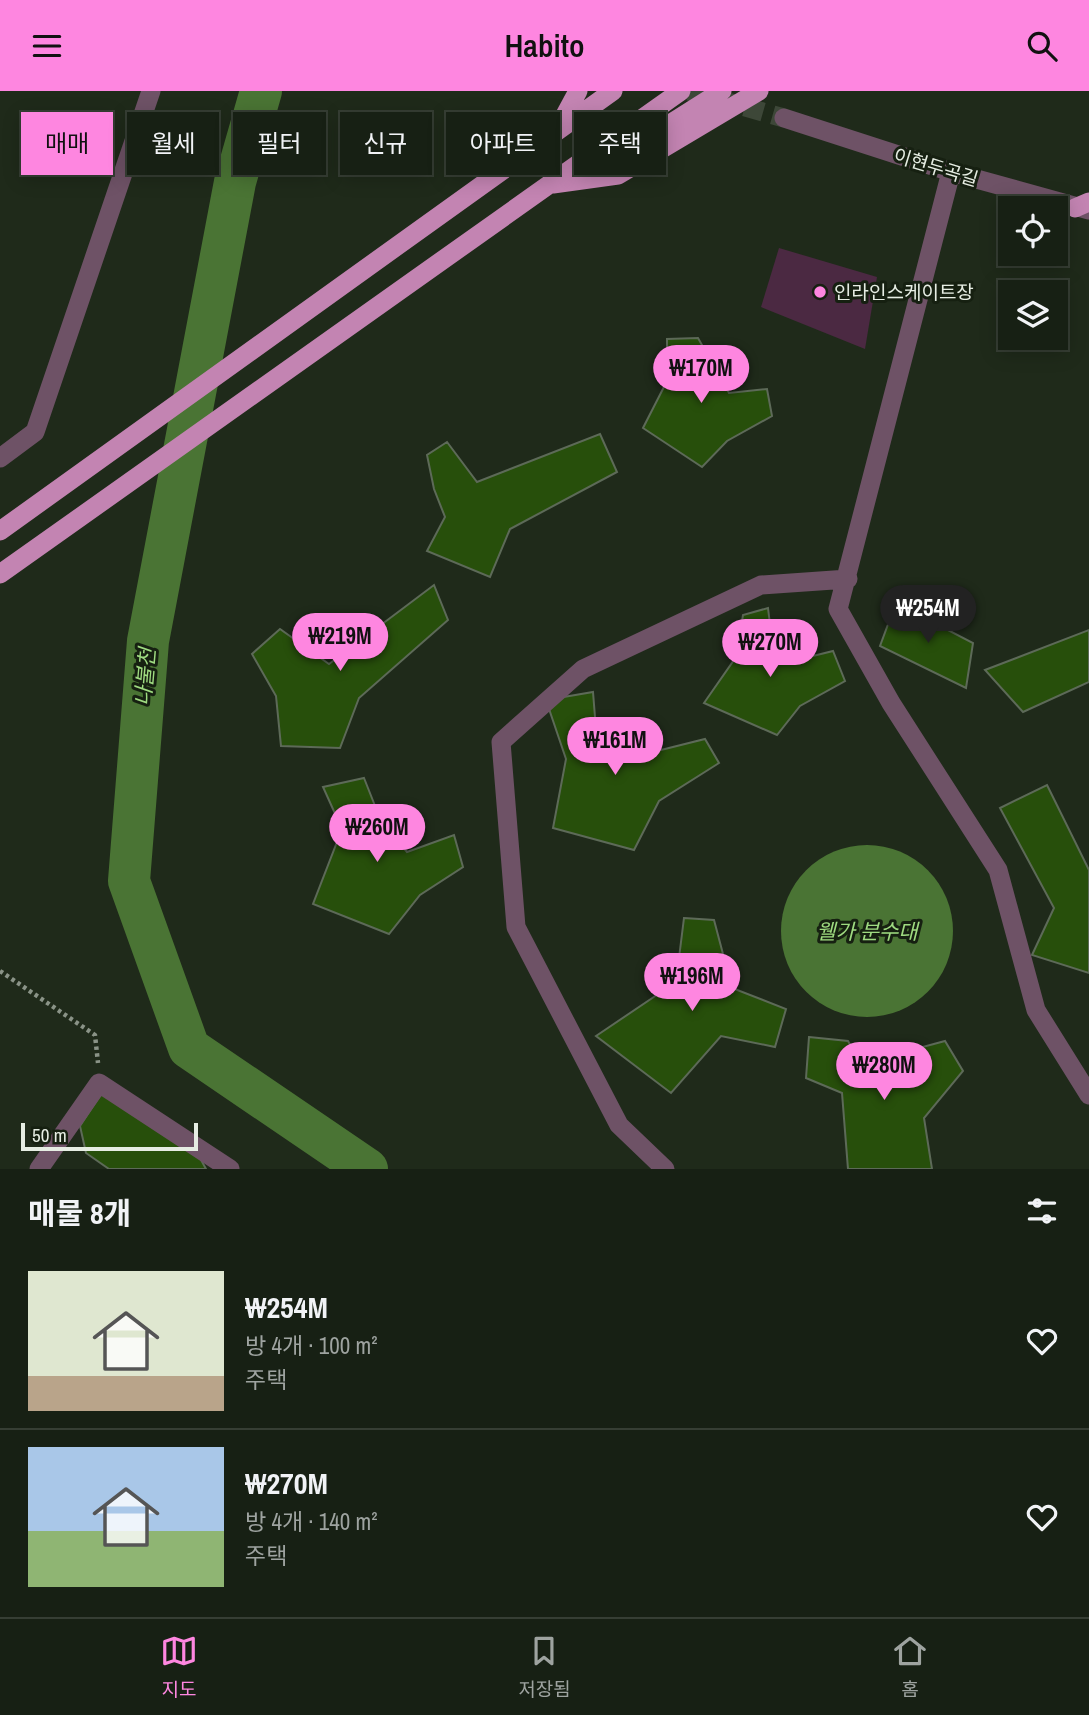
<!DOCTYPE html>
<html lang="ko">
<meta charset="utf-8">
<style>
body{margin:0;font-family:"Archivo Narrow","Noto Sans KR",sans-serif;background:#242d22;color:#f1f3f6;height:100vh;display:flex;flex-direction:column;font-size:26px;white-space:nowrap}
*{box-sizing:border-box;margin:0}
p{font-size:23px;color:#9ea3a0}
.icon{flex:none;width:38px;height:38px;fill:none;stroke:currentColor;stroke-width:2;stroke-linecap:round;stroke-linejoin:round}
.map{position:relative;height:1078px;overflow:hidden}
.sheet{display:flex;flex-direction:column;background:#172014;flex:1}
.sheet>*{flex:none}
.hud{position:absolute;left:21px;top:21px;width:700px;height:63px;display:flex;gap:14px}
.tools{position:absolute;left:998px;top:105px;display:grid;gap:14px}
.tools a{display:grid;place-items:center;width:70px;height:70px;border-radius:0px;background:#172014;box-shadow:0 4px 18px #0003,0 0 0 2px #363e34;font-size:35px}
.scale{position:absolute;left:21px;bottom:18px;width:177px;box-sizing:border-box;padding-left:7px;border:4px solid #e6ede3;border-top:0;font-size:19px;line-height:24px;white-space:nowrap;color:#e6ede3;-webkit-text-stroke:5px #162011;paint-order:stroke}
.price{position:absolute;translate:-50% -60px;padding:0 16px;border-radius:24px;background:#fe86e0;color:#111;font-size:23px;line-height:46px;filter:drop-shadow(0 2px 4px #0008)}
.price::after{content:'';position:absolute;left:50%;top:42px;width:21px;height:16px;margin-left:-10px;background:inherit;clip-path:polygon(0 0,100% 0,50% 100%)}
.price.on{background:#222;color:#fff}
ul{padding:0;list-style:none}
li{display:flex;align-items:center;gap:21px;height:175px;padding:0 28px}
li+li{border-top:2px solid #363e34}
li span{display:grid;place-items:center;flex:none;width:196px;height:140px;border-radius:0px;color:#555}
li>.icon{margin-inline-start:auto}
span .icon{width:84px;height:84px;fill:#fffc;stroke-width:1}
li b{font-size:30px}
h2{display:flex;justify-content:space-between;align-items:center;height:84px;padding:0 28px;font-size:30px}
.chip{padding:0 24px;border-radius:0px;background:#172014;box-shadow:0 4px 18px #0003,0 0 0 2px #363e34;font-size:24px;line-height:63px}
.chip.on{background:#fe86e0;color:#111}
header{display:flex;justify-content:space-between;align-items:center;height:91px;padding:0 28px;background:#fe86e0;color:#111;font-size:32px;font-weight:600}
.dock{display:flex;justify-content:space-around;align-items:center;height:98px;border-top:2px solid #363e34;background:#172014;font-size:19px;color:#9ea3a0}
.dock a{display:grid;justify-items:center;gap:4px}
.dock .on{color:#fe86e0}
.map>svg:first-child{display:block}
.green{fill:#4b2942}
.water{fill:#4a7434}
.lines{fill:none;stroke-linecap:round;stroke-linejoin:round}
.river{stroke:#4a7434;stroke-width:42}
.building{fill:#274f0b;stroke:#5d6a58;stroke-width:2}
.minor-tunnel{stroke:#3d4738;stroke-width:19;stroke-dasharray:19 10;stroke-linecap:butt}
.path{stroke:#8a9387;stroke-width:4.5;stroke-dasharray:3.5 3.5;stroke-linecap:butt}
.minor{stroke:#6e5266;stroke-width:19}
.trunk{stroke:#c384b2;stroke-width:19}
.poi-dot{fill:#fe86e0;stroke:#162011;stroke-width:2.5}
.labels{text-anchor:middle;dominant-baseline:central;stroke-width:6;stroke-linejoin:round;paint-order:stroke}
.street-label{font-size:19px;fill:#e6ede3;stroke:#162011}
.poi-label{font-size:19px;fill:#e6ede3;stroke:#162011;text-anchor:start}
.water-label{font-size:21px;font-style:italic;fill:#9fdb81;stroke:#162011}
</style>
<header><svg class="icon" aria-label="menu" viewBox="0 0 24 24"><path d="M4 6h16M4 12h16M4 18h16"/></svg>Habito<svg class="icon" aria-label="search" viewBox="0 0 24 24"><circle cx="10" cy="10" r="6"/><path d="M15 15l6 6"/></svg></header>
<div class="map">
<svg width="1089" height="1078" viewBox="0 0 1089 1078">
<rect width="100%" height="100%" fill="#1f2a1a"/>
<path class="green" d="M779 157 877 186 865 258 761 216Z"/>
<path class="water" d="M781 840a86 86 0 1 1 172 0a86 86 0 1 1-172 0Z"/>
<g class="lines">
<path class="river" d="M261 0 235 91 148 550 129 790 189 957 367 1078"/>
</g>
<path class="building" d="M698 247 729 302 767 298 772 325 727 350 702 376 643 337 667 290V248Z
M600 343 617 381 510 438 490 486 427 460 445 426 434 398 427 364 447 351 477 391Z
M434 494 448 529 359 607 340 657 281 655 276 605 252 563 280 538 329 573Z
M896 512 973 552 966 597 880 555Z
M768 517 773 558 793 570 833 560 845 590 800 615 777 644 704 612 736 566 743 524Z
M1089 539V591L1023 621 985 579Z
M593 601 597 651 637 665 705 648 719 672 659 710 634 759 553 737 566 668 546 609Z
M364 687 381 730 407 761 454 744 463 776 420 804 389 843 313 813 342 738 323 696Z
M1047 694 1089 779V882L1032 864 1054 817 1000 717Z
M684 827 714 829 732 897 786 918 775 956 721 945 671 1002 596 945 676 891Z
M809 946 848 950 864 979 901 984 915 958 945 950 963 980 924 1027 932 1078H848L842 1002 806 987Z
M103 1000 200 1067 206 1078H109L86 1062 80 1035Z"/>
<g class="lines">
<path class="minor-tunnel" d="M689 0 784 27"/>
<path class="path" d="M0 880 95 944 98 972"/>
<path class="minor" d="M784 27 951 81 1089 119
M951 81 838 518 891 612 998 779 1036 919 1089 1004
M0 367 35 341 151 0
M39 1078 99 992 230 1078
M665 1078 619 1034 516 836 501 651 583 578 761 494 848 488"/>
<path class="trunk" d="M558 37 578 0
M623 46 665 36 722 0
M553 93 618 84 759 0
M1075 117 1089 111
M0 440 613 0
M0 483 681 0"/>
</g>
<circle class="poi-dot" cx="820" cy="201" r="7"/>
<g class="labels">
<g class="street-label">
<text transform="translate(936 76) rotate(17)">이현두곡길</text>
</g>
<g class="poi-label">
<text x="834" y="201">인라인스케이트장</text>
</g>
<g class="water-label">
<text transform="translate(145 586) rotate(-85)">나불천</text>
<text x="867" y="840">웰가 분수대</text>
</g>
</g>
</svg>
<div class="tools">
<a><svg class="icon" aria-label="locate" viewBox="0 0 24 24"><circle cx="12" cy="12" r="6"/><path d="M12 2v4M12 18v4M2 12h4M18 12h4"/></svg></a>
<a><svg class="icon" aria-label="layers" viewBox="0 0 24 24"><path d="M12 4l9 5-9 5-9-5zM3 14l9 5 9-5"/></svg></a>
</div>
<div class="scale">50 m</div>
<b class="price" style="left:701px;top:314px">₩170M</b>
<b class="price on" style="left:928px;top:554px">₩254M</b>
<b class="price" style="left:340px;top:582px">₩219M</b>
<b class="price" style="left:770px;top:588px">₩270M</b>
<b class="price" style="left:615px;top:686px">₩161M</b>
<b class="price" style="left:377px;top:773px">₩260M</b>
<b class="price" style="left:692px;top:922px">₩196M</b>
<b class="price" style="left:884px;top:1011px">₩280M</b>
<div class="hud">
<a class="chip on">매매</a>
<a class="chip">월세</a>
<a class="chip">필터</a>
<a class="chip">신규</a>
<a class="chip">아파트</a>
<a class="chip">주택</a>
</div>
</div>
<section class="sheet">
<h2>매물 8개<svg class="icon" aria-label="filters" viewBox="0 0 24 24"><path d="M4 7h16M4 17h16"/><circle cx="9" cy="7" r="2"/><circle cx="15" cy="17" r="2"/></svg></h2>
<ul>
<li><span style="background:linear-gradient(#dfe7d0 75%,#b9a48a 0)"><svg class="icon" aria-label="home" viewBox="0 0 24 24"><path d="M3 11l9-7 9 7M6 9v11h12V9"/></svg></span><div><b>₩254M</b><p>방 4개 · 100 m²</p><p>주택</p></div><svg class="icon" aria-label="heart" viewBox="0 0 24 24"><path d="M12 20l-8-8c-3-5 5-10 8-4 3-6 11-1 8 4z"/></svg></li>
<li><span style="background:linear-gradient(#a9c7e8 60%,#8fb573 0)"><svg class="icon" aria-label="home" viewBox="0 0 24 24"><path d="M3 11l9-7 9 7M6 9v11h12V9"/></svg></span><div><b>₩270M</b><p>방 4개 · 140 m²</p><p>주택</p></div><svg class="icon" aria-label="heart" viewBox="0 0 24 24"><path d="M12 20l-8-8c-3-5 5-10 8-4 3-6 11-1 8 4z"/></svg></li>
</ul>
</section>
<nav class="dock">
<a class="on"><svg class="icon" aria-label="map" viewBox="0 0 24 24"><path d="M3 6l6-2 6 2 6-2v14l-6 2-6-2-6 2zM9 4v14M15 6v14"/></svg>지도</a>
<a><svg class="icon" aria-label="saved" viewBox="0 0 24 24"><path d="M7 4h10v16l-5-4-5 4z"/></svg>저장됨</a>
<a><svg class="icon" aria-label="home" viewBox="0 0 24 24"><path d="M3 11l9-7 9 7M6 9v11h12V9"/></svg>홈</a>
</nav>
